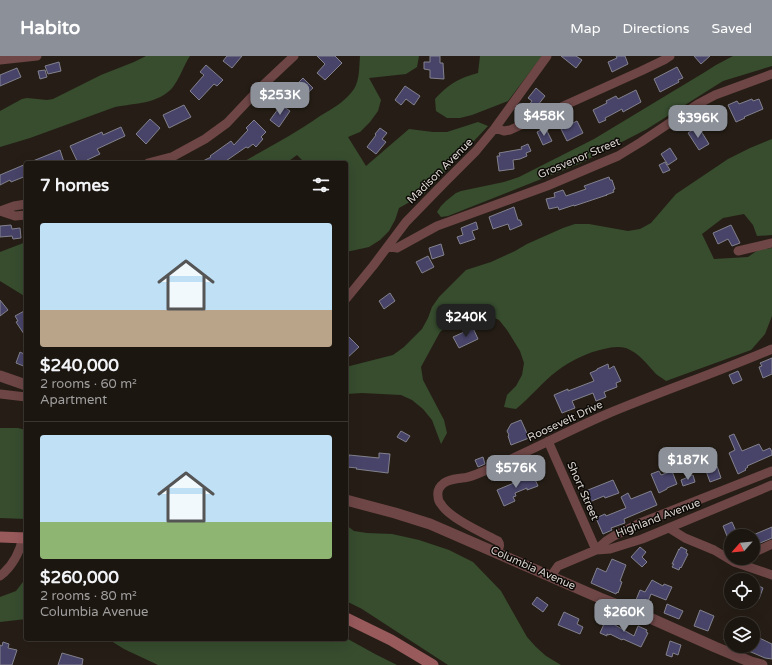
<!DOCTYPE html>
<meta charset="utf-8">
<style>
body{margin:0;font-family:"Varela Round",sans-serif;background:#29231e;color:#f1f3f6;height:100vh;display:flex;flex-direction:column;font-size:15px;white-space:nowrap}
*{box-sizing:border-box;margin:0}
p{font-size:13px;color:#a09f9f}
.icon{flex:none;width:22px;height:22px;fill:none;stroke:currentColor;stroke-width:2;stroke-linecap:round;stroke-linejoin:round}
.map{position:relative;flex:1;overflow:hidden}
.sheet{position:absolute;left:24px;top:105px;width:324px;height:480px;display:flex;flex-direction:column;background:#1c1610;border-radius:4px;box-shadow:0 4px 16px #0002,0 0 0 1px #3a3530}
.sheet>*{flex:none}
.needle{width:26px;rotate:243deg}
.buttons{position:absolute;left:724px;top:473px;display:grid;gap:8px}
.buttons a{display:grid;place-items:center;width:36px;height:36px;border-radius:50%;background:#1c1610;box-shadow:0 4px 16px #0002,0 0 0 1px #3a3530;font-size:20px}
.price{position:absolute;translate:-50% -34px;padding:0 9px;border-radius:8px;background:#8c9099;color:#fff;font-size:13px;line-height:26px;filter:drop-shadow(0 1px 2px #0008)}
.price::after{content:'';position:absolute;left:50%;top:24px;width:12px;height:9px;margin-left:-6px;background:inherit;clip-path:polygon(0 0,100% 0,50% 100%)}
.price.active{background:#222;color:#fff}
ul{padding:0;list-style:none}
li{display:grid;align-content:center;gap:8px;height:212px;padding:0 16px}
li+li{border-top:1px solid #3a3530}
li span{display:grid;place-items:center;height:124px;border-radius:4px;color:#555}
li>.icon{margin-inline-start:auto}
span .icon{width:72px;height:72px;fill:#fffc;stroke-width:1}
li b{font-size:17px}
h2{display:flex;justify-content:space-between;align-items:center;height:48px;padding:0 16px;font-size:17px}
header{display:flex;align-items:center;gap:24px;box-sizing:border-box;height:56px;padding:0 20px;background:#8c9099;color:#fff}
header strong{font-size:19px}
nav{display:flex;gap:22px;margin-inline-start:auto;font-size:14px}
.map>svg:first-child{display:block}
.green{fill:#374d2e}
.building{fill:#484469;stroke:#82818d}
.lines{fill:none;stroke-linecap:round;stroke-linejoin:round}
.minor{stroke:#6e4646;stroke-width:9}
.tertiary{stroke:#6e4646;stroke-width:11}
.secondary{stroke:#995a5c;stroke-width:11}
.labels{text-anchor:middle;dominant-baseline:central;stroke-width:3;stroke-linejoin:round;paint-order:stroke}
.street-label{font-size:11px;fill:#dad4cf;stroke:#0c0906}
</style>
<header>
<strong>Habito</strong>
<nav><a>Map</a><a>Directions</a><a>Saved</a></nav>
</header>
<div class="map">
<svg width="772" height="609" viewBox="0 0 772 609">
<rect width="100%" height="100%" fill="#261e16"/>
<path class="green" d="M146 0H190L188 3C183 12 179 23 173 31 159 48 135 47 115 51L30 82 0 91V55L22 43 27 42 47 44 53 43 101 19 134 6Z
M360 0H419L417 11 406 18 369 22 381 44 378 55 370 66 360 76 348 81 366 110 409 73 433 76H447L478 66 488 70 424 138 399 152 395 164 389 175 380 184 369 191 346 196V107H305L297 99 286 107H243L245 105C271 90 296 77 320 60 332 53 346 45 354 33 360 23 359 11 360 0Z
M480 0H542L508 45 472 59 460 62H447L436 55 435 43C449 28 459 22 478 17Z
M733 0H772V10L723 25 647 73 579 108 448 160 441 161 437 156 441 150 446 145 456 137 461 135 504 126 519 121 594 83 705 16 716 9Z
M772 83V179L757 180 753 169 744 158 723 162 702 178 714 203 748 201 758 194 772 192V260L765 278 751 294 666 325C663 323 659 320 656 318 647 308 639 297 626 292 619 290 611 291 604 293 588 296 570 305 557 315 542 326 531 341 516 353L504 351 507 339 516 330 522 319 524 307 520 295 507 274 499 264 488 259 475 260 461 263 450 268 440 276 421 311 423 324 444 364 447 377 441 388 432 364 423 353 412 344 401 339 362 337 346 338V311L393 299 404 291 422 273 428 262 432 251 439 241 466 214 491 206 515 195 527 188 563 172 575 168H589L628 175 640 173 651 167 676 138 728 103 750 92Z
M26 186V241L0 225V196Z
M0 372H18L26 374V463L0 462Z
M346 469 354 475 367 477 392 478 419 484 449 494 473 506 501 535 527 581 536 591 546 600 561 609H448L362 553 346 545Z
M26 522V563L0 566V541L16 535Z
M346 582 375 598 397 609H158L124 593 108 583H346Z"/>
<path class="building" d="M227 0H242L232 12 223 5Z
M317 0H335L342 7 325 24 317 17 325 8Z
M430 0H440V7H443L444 23 430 22V14L424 13V6H430Z
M561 0H576L582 4 576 12Z
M616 0H625L628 8 612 16 608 6 617 2Z
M694 0H710L701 8Z
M59 6 61 15 48 18 45 10Z
M206 9 223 24 217 30 214 28 199 44 190 35 204 19 200 16Z
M677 11 683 22 678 24 679 26 660 36 654 23Z
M17 12 21 21 0 30V19Z
M45 14 47 21 40 23 38 15Z
M303 22 313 32 296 48 287 38Z
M405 30 420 40 414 49 406 43 401 49 395 44Z
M536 32 545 40 534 54 528 50 532 45 528 42Z
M636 34 641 46 623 56 622 53 609 60 605 62 606 64 599 67 593 54 607 47 606 45 616 40 618 43Z
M752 43 753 45 759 43 763 53 744 61 745 62 736 66 728 49 737 45 739 48Z
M184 49 191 61 169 72 163 59Z
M281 49 290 55 279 71 270 64Z
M150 63 160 72 146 88 136 78Z
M254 64 266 76 261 81 263 83 256 91 253 88 248 92 246 91 223 107H199L211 101 210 100 231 85 234 89 248 74 246 72Z
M577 65 583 77 567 85 561 73Z
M121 71 125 80 97 93 100 98 87 104 88 107H78L70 90 102 76 103 79Z
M697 71 700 76 701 75 709 88 699 94 688 77Z
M380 72 387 77 382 83 386 86 376 98 367 91 376 79 375 78Z
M545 72 546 75H547L552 85 543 89 537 76Z
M528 88 531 95 526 97 527 100 520 103 513 104 514 113 499 115 497 100H500L499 97 522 93 521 91Z
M670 92 677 103 668 109 661 98Z
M60 94 64 106 61 107H28Z
M665 106 670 114 663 117 659 109Z
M26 108V120L11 126 10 124 0 129V119Z
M609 121 610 124H612L615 133 613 134 614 136 606 139H607L574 150V149L559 154 558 151 549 153 546 143 555 141 554 137 563 134 566 140 586 133 584 130Z
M514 151 518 164H520L522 169 510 174 508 168 493 173 489 161Z
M476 166 478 173 472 175 475 183 460 188 457 181 463 179 461 172Z
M11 169 12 173 20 172 21 182 13 183 12 180 0 181V170Z
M731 169 740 187 732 190 728 183 718 188 713 177Z
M441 188 444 199 432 203 429 192Z
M428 200 434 211 422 217 416 206Z
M390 237 395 245 384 253 379 245Z
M0 244 8 254 0 260Z
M26 254V281L16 266 18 265 15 260Z
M473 272 478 283 459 292 453 281Z
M346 278 359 291 346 303Z
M20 296 26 299V311L16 307Z
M772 302V318L763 322 759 311 762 310 760 307Z
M608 308 609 313 614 310 621 325 616 327 617 331 604 336 606 341 596 345 593 337 572 345 575 352 562 357 554 339 568 333V335L594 325 590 317 597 314V313Z
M738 315 742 324 733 328 729 319Z
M521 364 529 382 511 389 508 380 509 379 507 375 511 368Z
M401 375 410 380 406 386 397 381Z
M734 378 742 395 759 388 763 395 770 392 772 396V399L747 410 748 411 745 413 746 414 738 418 729 397 735 394 729 380Z
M379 397 390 398 388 417 356 413 357 412 347 411 349 399 379 402Z
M483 401 485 408 478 411 475 404Z
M717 410 721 422 710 426 706 415Z
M659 415 661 419 672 415 677 428 667 432V433L659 437 651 418Z
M533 419 538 430 527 434V432L515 437 516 440 513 441 515 445 504 450 497 434Z
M693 419 695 426 683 430 681 424Z
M613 424 619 437 605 442 604 440 587 447 583 436Z
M651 435 657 449 624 463 625 467 611 472 612 474 603 478 596 462 605 458 606 460 626 452 621 441 628 437 631 443Z
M732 466 738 480H727L723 470Z
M772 471V482L753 490V479Z
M640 491 646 496 642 501 647 506 642 511 631 501Z
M681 491 687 494 686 497 688 498 681 512 680 511 679 514 672 511 674 508H672L679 493V494Z
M612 503 626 509 620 525 622 526 618 537 617 536 616 538 591 527 597 512 606 516Z
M652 524 663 530 664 528 672 531 666 544 651 538 647 548 636 544 640 534 645 536Z
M753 527 763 532 759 543 753 540Z
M537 541 548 549 543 556 532 548Z
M667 548 683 555 679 563 664 557Z
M700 554 714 560 708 575 694 570Z
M564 556 579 563 577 568 583 571 580 578 558 569Z
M607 561 617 565 615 569 634 580 638 570 647 574 646 576 648 577 641 591 623 583 622 584 610 578 609 579 607 578V580L600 577Z
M731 568V587L724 584Z
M753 579 772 588V603L765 602 737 590H753Z
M670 585 681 589 678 599 673 597 672 601 666 599Z
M3 586 9 588 8 592 17 594 12 609H0V589L2 590Z
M62 597 83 603 82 609H58Z"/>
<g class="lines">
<path class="minor" d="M0 4 37 0
M495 72 504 75 510 74 641 15 664 4 670 0
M148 107 171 101
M164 107 172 101 205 83 227 67 261 31 294 0
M0 155 14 150 26 148
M0 155 15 160 26 159
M388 190 397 192 437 170 547 130 606 105 618 100 641 86 698 48 715 39 772 18
M738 195 772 187
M346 243 373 210 406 166 444 127 476 95 495 72 547 0
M0 338 26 341
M548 385 596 494
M669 472 685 482 714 494 734 506 772 519
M596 494 606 485 614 480 640 467 772 415
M497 497C499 492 501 489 498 485 483 477 449 462 441 448 439 446 438 443 438 440 437 434 440 430 444 427 450 423 456 423 462 422 467 422 472 420 477 418 521 400 563 377 607 358 662 335 718 316 772 293
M753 497 772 488
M0 520C12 511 20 496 23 481
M551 520 558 510 596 494 610 493 642 483 772 429"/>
<path class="tertiary" d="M0 320 26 329
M346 444 395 457 430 468 600 542 641 558 715 591 751 606 762 609"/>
<path class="secondary" d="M0 481 26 482
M346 562 391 584 433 609"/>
</g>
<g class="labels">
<g class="street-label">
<text transform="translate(579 102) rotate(-23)">Grosvenor Street</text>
<text transform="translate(440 115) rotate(-45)">Madison Avenue</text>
<text transform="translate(565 365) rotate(-25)">Roosevelt Drive</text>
<text transform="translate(583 435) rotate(66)">Short Street</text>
<text transform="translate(658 462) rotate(-21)">Highland Avenue</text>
<text transform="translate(533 512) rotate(24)">Columbia Avenue</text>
</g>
</g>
</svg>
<div class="buttons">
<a><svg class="needle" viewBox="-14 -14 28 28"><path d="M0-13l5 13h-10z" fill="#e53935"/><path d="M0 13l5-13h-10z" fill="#a09f9f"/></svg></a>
<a><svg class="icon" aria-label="locate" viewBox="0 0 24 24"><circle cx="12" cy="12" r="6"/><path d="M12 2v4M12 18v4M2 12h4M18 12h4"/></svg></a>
<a><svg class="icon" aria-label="layers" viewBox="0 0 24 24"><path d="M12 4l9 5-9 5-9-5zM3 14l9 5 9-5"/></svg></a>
</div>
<b class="price" style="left:280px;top:60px">$253K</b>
<b class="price" style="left:544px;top:81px">$458K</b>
<b class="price" style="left:698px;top:83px">$396K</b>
<b class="price active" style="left:466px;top:282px">$240K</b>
<b class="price" style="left:688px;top:425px">$187K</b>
<b class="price" style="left:516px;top:433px">$576K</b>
<b class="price" style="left:624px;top:577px">$260K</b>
<section class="sheet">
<h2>7 homes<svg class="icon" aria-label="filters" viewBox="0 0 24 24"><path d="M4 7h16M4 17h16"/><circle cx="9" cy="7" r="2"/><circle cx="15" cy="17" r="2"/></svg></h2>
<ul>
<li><span style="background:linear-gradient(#bfe0f5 70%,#b9a48a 0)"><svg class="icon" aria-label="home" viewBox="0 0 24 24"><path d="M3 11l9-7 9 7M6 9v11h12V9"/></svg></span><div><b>$240,000</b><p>2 rooms · 60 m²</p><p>Apartment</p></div></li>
<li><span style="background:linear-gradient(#bfe0f5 70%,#8fb573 0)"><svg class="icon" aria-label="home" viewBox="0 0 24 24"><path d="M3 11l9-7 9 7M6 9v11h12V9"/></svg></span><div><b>$260,000</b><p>2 rooms · 80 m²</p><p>Columbia Avenue</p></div></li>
</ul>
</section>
</div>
